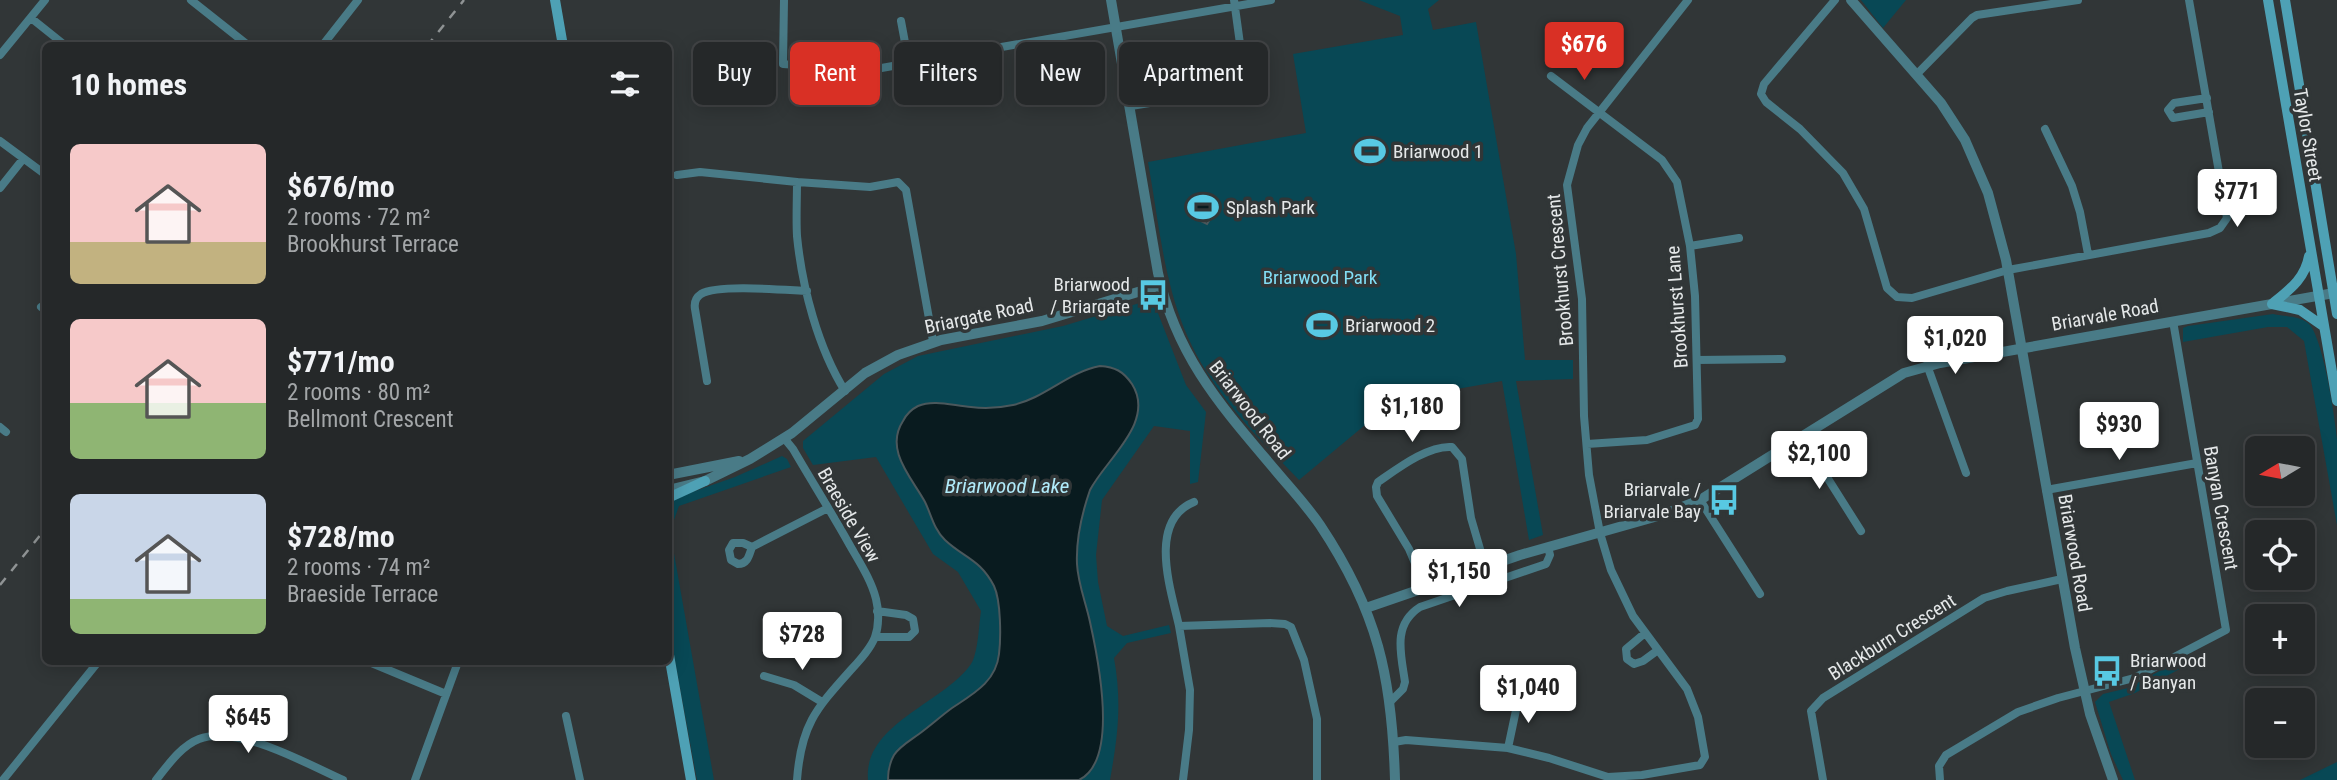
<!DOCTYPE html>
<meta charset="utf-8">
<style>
body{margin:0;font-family:"Roboto Condensed",sans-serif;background:#313435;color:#f1f3f6;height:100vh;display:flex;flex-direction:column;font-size:26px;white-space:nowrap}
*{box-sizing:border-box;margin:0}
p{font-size:23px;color:#a3a6a8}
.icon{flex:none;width:38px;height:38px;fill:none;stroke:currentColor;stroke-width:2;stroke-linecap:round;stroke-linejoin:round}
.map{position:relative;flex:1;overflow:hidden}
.side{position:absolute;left:42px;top:42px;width:630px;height:623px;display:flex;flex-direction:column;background:#252829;border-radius:10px;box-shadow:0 4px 18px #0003,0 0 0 2px #424446}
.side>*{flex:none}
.banner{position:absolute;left:693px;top:42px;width:665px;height:63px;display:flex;gap:14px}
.needle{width:46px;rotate:260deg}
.fabs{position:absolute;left:2245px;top:436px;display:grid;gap:14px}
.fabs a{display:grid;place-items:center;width:70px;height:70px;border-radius:10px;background:#252829;box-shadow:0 4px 18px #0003,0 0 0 2px #424446;font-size:35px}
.price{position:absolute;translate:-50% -60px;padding:0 16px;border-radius:7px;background:#fff;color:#222;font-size:23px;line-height:46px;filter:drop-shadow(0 2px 4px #0008)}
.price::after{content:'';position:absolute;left:50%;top:42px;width:21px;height:16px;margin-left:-10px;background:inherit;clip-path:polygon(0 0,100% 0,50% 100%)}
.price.current{background:#d93025;color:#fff}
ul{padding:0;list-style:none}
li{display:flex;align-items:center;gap:21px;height:175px;padding:0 28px}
li span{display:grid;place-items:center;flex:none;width:196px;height:140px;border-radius:10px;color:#555}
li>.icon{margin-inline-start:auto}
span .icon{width:84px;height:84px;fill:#fffc;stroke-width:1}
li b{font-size:30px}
h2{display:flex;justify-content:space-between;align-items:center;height:84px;padding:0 28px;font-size:30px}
.pill{padding:0 24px;border-radius:10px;background:#252829;box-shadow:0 4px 18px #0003,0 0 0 2px #424446;font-size:24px;line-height:63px}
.pill.current{background:#d93025;color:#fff}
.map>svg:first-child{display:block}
.green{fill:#084855}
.water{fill:#091b1f;stroke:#4b585c;stroke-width:2}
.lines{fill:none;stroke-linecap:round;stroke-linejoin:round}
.minor{stroke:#497b87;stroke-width:8}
.tertiary{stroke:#497b87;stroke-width:10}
.secondary{stroke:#4ea1b5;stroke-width:10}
.rail{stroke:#8f9394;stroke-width:2.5;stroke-dasharray:9 9;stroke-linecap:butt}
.labels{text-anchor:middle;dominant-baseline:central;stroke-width:7;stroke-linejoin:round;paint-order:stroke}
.street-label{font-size:19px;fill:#e5e8e9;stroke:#313637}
.poi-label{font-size:19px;fill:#e5e8e9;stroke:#313637;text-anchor:start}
.park-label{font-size:19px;fill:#82def5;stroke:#313637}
.water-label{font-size:21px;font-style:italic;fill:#b1ebfa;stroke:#313637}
</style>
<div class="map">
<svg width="2337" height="780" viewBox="0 0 2337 780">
<rect width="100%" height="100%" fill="#313637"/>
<path class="green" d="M1359 0H1439L1428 9 1433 30 1476 22 1516 254 1525 360H1573V379L1516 381 1543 535 1529 540 1502 381 1395 400 1299 480C1255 435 1208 388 1184 328 1163 276 1158 217 1148 162L1306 133 1293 54 1403 35 1400 16Z
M1861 0H1906L1883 28Z
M1143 302 1154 303 1186 385 1206 412 1198 482 1190 484V431L1154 426 1102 500 1096 555 1098 582 1107 626 1123 636 1169 625 1171 633 1127 643 1114 658C1122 703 1118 735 1110 780H868C863 724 944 703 971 664 978 654 979 624 981 611L958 572 933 554 876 457 813 465 803 448V441L884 374 918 356 1063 326Z
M2273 314C2284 317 2299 315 2309 324 2323 338 2335 417 2337 439 2337 467 2337 497 2337 525L2304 341 2287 327H2268L2183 342V328L2188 326Z
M782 456 787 459 791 467 679 506 670 531 714 780H697L669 628 668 503 675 498 735 477Z
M2184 658 2187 665 2135 693 2109 702 2135 780H2123L2111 754 2095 702 2103 694 2128 688Z
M2337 762V780H2300Z"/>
<path class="water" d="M1208 195 1212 216 1207 224 1197 219 1193 198Z
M1100 366C1115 367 1123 371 1132 384 1156 422 1106 459 1090 490 1082 513 1076 541 1077 564 1078 584 1086 603 1090 622 1098 658 1120 760 1079 780H888C888 772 890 762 894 755 900 746 911 740 919 734 930 726 941 716 952 708 973 694 996 682 999 654 1001 638 1001 601 994 586 980 559 964 558 945 540 934 530 931 514 925 502 912 478 884 450 903 421 906 415 912 409 918 406 934 399 954 406 971 407 985 409 999 408 1013 405 1045 398 1068 372 1100 366Z"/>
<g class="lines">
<path class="minor" d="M191 0 249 46
M784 0 783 64 870 70 1271 0
M1835 0 1764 84 1761 94 1766 102 1800 129 1843 173 1864 209 1887 288 1897 297 1912 298 2008 270 2209 233 2220 228 2227 218 2189 0
M31 18 66 46
M901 21 909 64
M322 46 358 0
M0 55 45 0
M1917 74 1972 18 1977 15 2078 0
M1551 76 1662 160 1677 182 1690 246 1695 296 1698 419 1695 425 1647 440 1587 444
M2207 98 2174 103 2168 110 2173 118 2209 112
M1131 106 1230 90 1242 84 1244 73 1234 0
M2045 129 2072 186 2080 212 2088 254
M0 141 46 175
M677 175 700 172 797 182
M0 188 23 159
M1690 246 1739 238
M41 307 46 304
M1697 360 1782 359
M1927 365 1966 473
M707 381 695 309C694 303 695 298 701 294 718 284 785 290 807 291
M845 391C818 348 802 287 797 236 796 218 797 200 797 182L870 187 898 182 906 190 933 341
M0 427 6 432
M1801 436 1861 531
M784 438 793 449C811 480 830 510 848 542 858 560 871 579 876 599 879 611 879 626 875 637 870 650 858 662 849 672 815 710 801 726 797 780
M2046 490 2197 463
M1700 500 1760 594
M752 547C749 555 748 564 738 564L731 560 729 550 733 543H743L752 547 828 508
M1425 587 1409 549 1377 496 1376 487 1378 482C1397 469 1428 445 1452 447L1462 459 1471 518 1485 566
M1179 626C1171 590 1147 521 1194 502
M1645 633 1626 649 1627 659 1634 664 1643 661 1658 650
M875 637H909L915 631 913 619 906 615 877 611
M369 662 446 694
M764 676 794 685 822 702
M1391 701 1403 689 1405 682C1401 654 1392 625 1420 607L1546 564 1550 555 1548 547
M566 716 580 780
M1394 742 1406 740 1508 748 1549 758 1608 777 1642 775 1700 765 1705 757 1698 717 1687 689 1633 616 1611 570 1600 533 1589 475 1584 416 1582 299 1567 185 1578 145 1587 128 1688 0
M1508 748 1519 696
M3 780 98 662
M156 780C168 765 181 746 199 739 237 724 307 764 343 780
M415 780 458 662
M1183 780 1189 730 1190 690 1179 626 1270 623 1285 624 1291 627 1304 660 1317 719V780
M1823 780 1811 711 1823 698 1984 598 2007 591 2062 579
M1940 780 1939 766 1946 755 2018 712 2058 698 2134 678 2226 630 2173 321"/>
<path class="tertiary" d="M1111 0 1158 273C1177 358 1222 407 1276 471 1291 489 1307 506 1320 525 1378 612 1392 677 1395 780
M1851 0 1941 103 1965 140 1988 193 2006 260 2075 648 2090 714 2113 780
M668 475 739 461
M668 490 705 481 750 459 792 433 865 373 898 355 941 340 1042 321 1161 285
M1366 608 1520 555 1665 514 1700 500 1904 373 1940 363 2334 293"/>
<path class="secondary" d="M555 0 563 46
M2268 0 2337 401
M2285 0 2337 314
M2272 304C2289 290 2305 279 2309 256
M2272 304 2300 310 2323 326
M668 498 705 481
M668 649 691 780"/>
<path class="rail" d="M427 46 464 0
M0 585 46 528"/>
</g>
<defs>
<symbol id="stadium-bare" viewBox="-9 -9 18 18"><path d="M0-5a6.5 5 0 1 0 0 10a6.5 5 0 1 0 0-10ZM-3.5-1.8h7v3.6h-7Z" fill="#58c9e3" stroke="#313637" stroke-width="2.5" paint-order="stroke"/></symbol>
<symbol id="bus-bare" viewBox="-9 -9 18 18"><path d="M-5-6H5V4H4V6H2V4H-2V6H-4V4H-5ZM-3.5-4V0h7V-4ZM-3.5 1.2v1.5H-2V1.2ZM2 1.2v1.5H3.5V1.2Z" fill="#58c9e3" stroke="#313637" stroke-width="2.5" paint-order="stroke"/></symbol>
</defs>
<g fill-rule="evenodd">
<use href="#stadium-bare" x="1348" y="129" width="44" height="44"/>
<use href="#stadium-bare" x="1181" y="185" width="44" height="44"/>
<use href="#bus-bare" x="1131" y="273" width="44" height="44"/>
<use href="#stadium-bare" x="1300" y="303" width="44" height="44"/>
<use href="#bus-bare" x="1702" y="478" width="44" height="44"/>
<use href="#bus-bare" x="2085" y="649" width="44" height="44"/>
</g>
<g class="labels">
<g class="street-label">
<text transform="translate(2308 135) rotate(80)">Taylor Street</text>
<text transform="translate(1560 270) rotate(-95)">Brookhurst Crescent</text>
<text transform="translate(1677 307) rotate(-94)">Brookhurst Lane</text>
<text transform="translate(2105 315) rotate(-10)">Briarvale Road</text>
<text transform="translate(979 316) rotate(-12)">Briargate Road</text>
<text transform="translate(1250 410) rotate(52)">Briarwood Road</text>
<text transform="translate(2221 508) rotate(80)">Banyan Crescent</text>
<text transform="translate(849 515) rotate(60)">Braeside View</text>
<text transform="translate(2075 553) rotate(80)">Briarwood Road</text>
<text transform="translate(1892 637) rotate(-32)">Blackburn Crescent</text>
</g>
<g class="poi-label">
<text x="1393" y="151">Briarwood 1</text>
<text x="1226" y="207">Splash Park</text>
<text x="1130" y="284" text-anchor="end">Briarwood<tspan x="1130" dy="22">/ Briargate</tspan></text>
<text x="1345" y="325">Briarwood 2</text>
<text x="1701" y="489" text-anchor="end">Briarvale /<tspan x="1701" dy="22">Briarvale Bay</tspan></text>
<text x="2130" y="660">Briarwood<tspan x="2130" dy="22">/ Banyan</tspan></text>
</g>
<g class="park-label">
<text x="1320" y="277">Briarwood Park</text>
</g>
<g class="water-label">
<text x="1007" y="486">Briarwood Lake</text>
</g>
</g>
</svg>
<div class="fabs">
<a><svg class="needle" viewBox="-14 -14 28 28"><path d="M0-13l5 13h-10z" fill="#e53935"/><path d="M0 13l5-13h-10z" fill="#a3a6a8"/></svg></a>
<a><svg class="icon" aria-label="locate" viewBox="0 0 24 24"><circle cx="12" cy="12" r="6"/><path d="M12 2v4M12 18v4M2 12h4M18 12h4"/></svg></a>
<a>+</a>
<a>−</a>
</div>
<b class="price current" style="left:1584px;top:82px">$676</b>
<b class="price" style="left:2237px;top:229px">$771</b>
<b class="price" style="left:1955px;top:376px">$1,020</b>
<b class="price" style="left:1412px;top:444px">$1,180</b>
<b class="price" style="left:2119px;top:462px">$930</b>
<b class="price" style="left:1819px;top:491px">$2,100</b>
<b class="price" style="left:1459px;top:609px">$1,150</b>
<b class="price" style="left:802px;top:672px">$728</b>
<b class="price" style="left:1528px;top:725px">$1,040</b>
<b class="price" style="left:248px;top:755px">$645</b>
<div class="banner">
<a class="pill">Buy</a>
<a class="pill current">Rent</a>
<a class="pill">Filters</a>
<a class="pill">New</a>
<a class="pill">Apartment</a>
</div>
<section class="side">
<h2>10 homes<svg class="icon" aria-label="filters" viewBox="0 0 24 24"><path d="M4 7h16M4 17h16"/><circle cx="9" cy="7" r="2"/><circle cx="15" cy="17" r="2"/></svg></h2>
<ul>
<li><span style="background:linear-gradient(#f6c9c9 70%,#c2b280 0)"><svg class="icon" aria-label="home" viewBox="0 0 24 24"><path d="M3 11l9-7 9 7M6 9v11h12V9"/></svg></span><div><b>$676/mo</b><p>2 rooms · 72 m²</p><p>Brookhurst Terrace</p></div></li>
<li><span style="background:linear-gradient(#f6c9c9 60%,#8fb573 0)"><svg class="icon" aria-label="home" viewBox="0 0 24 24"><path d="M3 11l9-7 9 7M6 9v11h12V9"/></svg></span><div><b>$771/mo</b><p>2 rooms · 80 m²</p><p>Bellmont Crescent</p></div></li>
<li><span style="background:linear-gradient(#c9d6e8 75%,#8fb573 0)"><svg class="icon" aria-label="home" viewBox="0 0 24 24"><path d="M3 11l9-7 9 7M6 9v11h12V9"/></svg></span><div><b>$728/mo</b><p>2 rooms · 74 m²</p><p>Braeside Terrace</p></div></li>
</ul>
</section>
</div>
